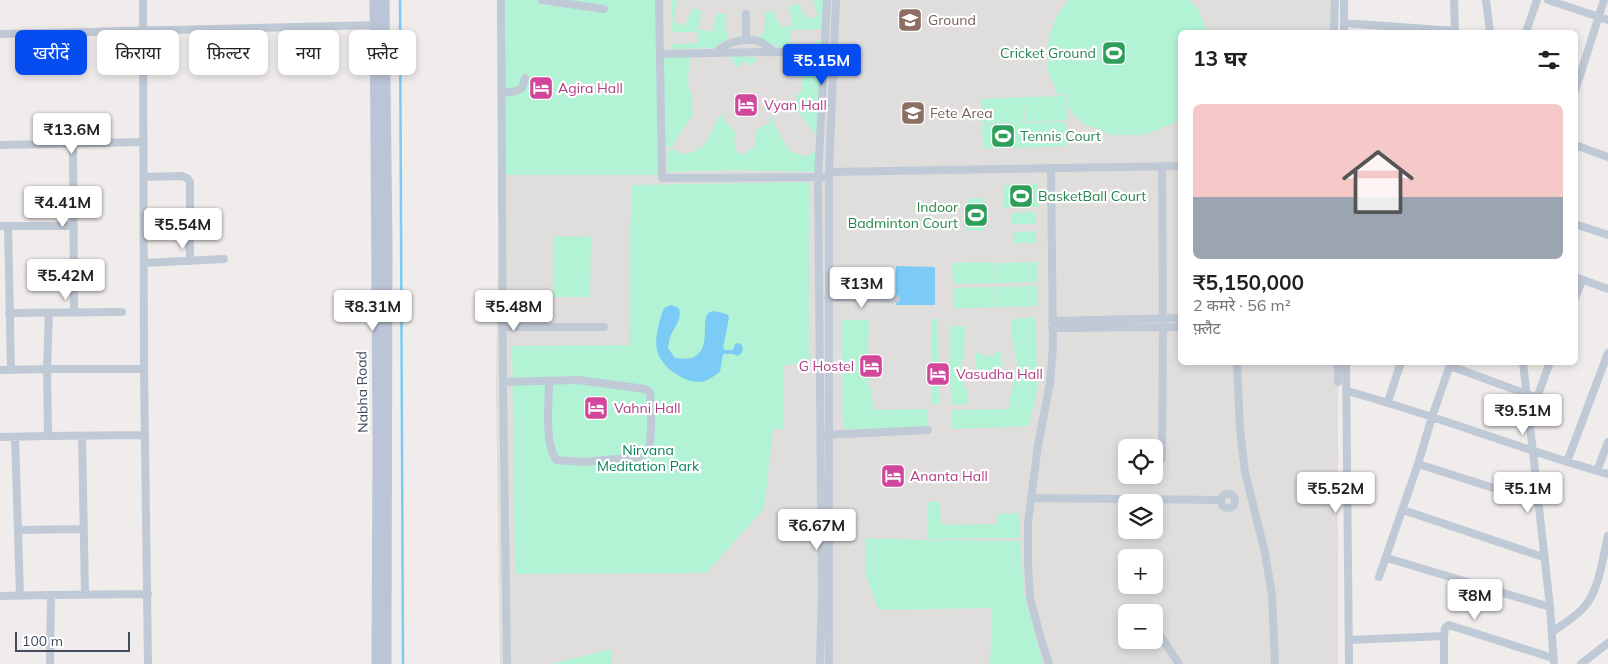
<!DOCTYPE html>
<html lang="hi">
<meta charset="utf-8">
<style>
body{margin:0;font-family:Mulish,"Noto Sans Devanagari",sans-serif;background:#f2f2f2;color:#202124;height:100vh;display:flex;flex-direction:column;font-size:19px;white-space:nowrap}
*{box-sizing:border-box;margin:0}
p{font-size:16px;color:#757577}
.icon{flex:none;width:28px;height:28px;fill:none;stroke:currentColor;stroke-width:2;stroke-linecap:round;stroke-linejoin:round}
.map{position:relative;flex:1;overflow:hidden}
.panel{position:absolute;left:1178px;top:30px;width:400px;height:335px;display:flex;flex-direction:column;background:#fff;border-radius:8px;box-shadow:0 2px 8px #0003}
.panel>*{flex:none}
.guide{position:absolute;left:15px;top:30px;width:475px;height:45px;display:flex;gap:10px}
.controls{position:absolute;left:1118px;top:439px;display:grid;gap:10px}
.controls a{display:grid;place-items:center;width:45px;height:45px;border-radius:8px;background:#fff;box-shadow:0 2px 8px #0003;font-size:25px}
.scale{position:absolute;left:15px;bottom:12px;width:115px;box-sizing:border-box;padding-left:5px;border:2px solid #424c5b;border-top:0;font-size:14px;line-height:18px;white-space:nowrap;color:#424c5b;-webkit-text-stroke:4px #fff;paint-order:stroke}
.price{position:absolute;translate:-50% -42px;padding:0 11px;border-radius:5px;background:#fff;color:#222;font-size:16px;line-height:32px;filter:drop-shadow(0 1px 2px #0008)}
.price::after{content:'';position:absolute;left:50%;top:30px;width:15px;height:11px;margin-left:-8px;background:inherit;clip-path:polygon(0 0,100% 0,50% 100%)}
.price.current{background:#044bf0;color:#fff}
ul{padding:0;list-style:none}
li{display:grid;align-content:center;gap:10px;height:265px;padding:0 15px}
li+li{border-top:1px solid #e0e0e0}
li span{display:grid;place-items:center;height:155px;border-radius:8px;color:#555}
li>.icon{margin-inline-start:auto}
span .icon{width:90px;height:90px;fill:#fffc;stroke-width:1}
li b{font-size:21px}
h2{display:flex;justify-content:space-between;align-items:center;height:60px;padding:0 15px;font-size:21px}
.pill{padding:0 18px;border-radius:8px;background:#fff;box-shadow:0 2px 8px #0003;font-size:18px;line-height:45px}
.pill.current{background:#044bf0;color:#fff}
.map>svg:first-child{display:block}
.education{fill:#e0dddd;fill-rule:evenodd}
.green{fill:#b3f3d5}
.water{fill:#7bcbf6}
.lines{fill:none;stroke-linecap:round;stroke-linejoin:round}
.stream{stroke:#7bcbf6;stroke-width:2.5}
.minor{stroke:#c0c9d6;stroke-width:8}
.secondary{stroke:#bcc5d8;stroke-width:11}
.labels{text-anchor:middle;dominant-baseline:central;stroke-width:4.5;stroke-linejoin:round;paint-order:stroke}
.education-label{font-size:14px;fill:#785e54;stroke:#fff;text-anchor:start}
.leisure-label{font-size:14px;fill:#27864d;stroke:#fff;text-anchor:end}
.hotel-label{font-size:14px;fill:#b23c85;stroke:#fff;text-anchor:start}
.street-label{font-size:14px;fill:#424c5b;stroke:#fff}
.park-label{font-size:14px;fill:#0c8459;stroke:#fff}
</style>
<div class="map">
<svg width="1608" height="664" viewBox="0 0 1608 664">
<rect width="100%" height="100%" fill="#efeceb"/>
<path class="education" d="M497 0H1336L1337 32H1180V362L1338 363V664H500L496 380 499 204ZM1126 448H1154V475H1126ZM1126 502H1154V530H1126ZM1126 558H1154V585H1126ZM1126 612H1154V640H1126Z"/>
<path class="green" d="M504 0H536L560 4 561 0H657L660 175H506L502 123Z
M671 0 678 1 673 21 684 26 694 8 701 11 698 29 712 32 717 13 726 14 725 32 729 33 727 40 714 48 672 49V44L698 43 697 32H671Z
M813 0H823L822 29 791 30 790 45H816L817 41 821 38 822 40 821 46 819 48H780L762 40 754 38 764 33V26L766 25 764 13 774 10 777 22H780L782 28 792 25 790 19 792 18 788 7 799 3 803 14 805 13 808 19 818 16Z
M1069 0H1189L1198 9 1207 32H1180V117L1174 123 1144 135H1112L1082 123 1067 107V95H1058C1055 87 1049 77 1048 69 1044 45 1052 17 1069 0Z
M803 55H821L817 137 799 113 797 112C795 104 794 95 802 91Z
M691 56C688 68 686 88 693 98L691 106 693 115 671 147H665L663 57Z
M730 56 756 57V60L749 67V63L741 62V67L736 66Z
M1066 96 1067 120 1025 122 1024 97Z
M1023 97 1024 122 982 123 981 99Z
M723 114 724 120 736 132 734 141 737 153 744 154 755 146V131L769 123V115H772L773 122 789 150 805 157 816 151 815 172 736 170 667 172V150L675 149 680 154 695 152 698 146 702 149 717 121 719 116Z
M1066 122 1067 146 983 149 982 124Z
M809 182V364L783 365 784 429H773L764 509 706 573 515 574 512 346 629 345 631 185Z
M1038 184 1039 207 1003 208V185Z
M984 198V231L966 230 968 199Z
M1035 212V224H1012V213Z
M1036 231V243H1013V232Z
M554 236 591 237 590 297H553Z
M994 262 995 283 953 284 952 263Z
M1037 262V282L995 283V263Z
M1037 286 1038 306 996 307 995 287Z
M994 287 995 307 953 309V288Z
M1036 318 1037 391 1029 426 952 429V410L1010 409 1009 396H1012V387H1014V370H1017V359H1015L1014 341H1012L1011 319Z
M931 319H938L939 404H932Z
M841 320H869L868 361H865V372H868L869 389H871V398H874V410L928 409V428L843 429Z
M949 326H965L964 359 961 360 962 371H964V388L967 389 969 404 951 405Z
M995 352H1001V378H976L975 353H982V356H994Z
M927 502H940L941 525 998 524V514L1020 513V538L927 539Z
M865 538 925 540 1020 541 1024 594 1043 664H990L992 608 879 610 866 576Z
M611 649V664H552Z"/>
<path class="water" d="M896 266 935 267V305H896Z
M671 305 679 308C682 320 675 326 671 335 669 339 669 344 668 348L675 358C683 359 692 360 698 354 715 339 690 299 728 315L729 318 723 348 725 350H733L735 344 738 343 742 345C743 350 743 353 738 356L733 354H723L720 372C714 376 706 382 699 382 683 382 660 366 657 350 654 339 660 318 664 308Z"/>
<g class="lines">
<path class="stream" d="M400 0 403 664"/>
<path class="minor" d="M143 0 144 369 148 664
M501 0 503 382 507 664
M542 0 604 9
M659 0 662 178 829 177V172L1180 166
M1344 0V32
M1454 0 1455 32
M1486 0 1490 32
M1548 0 1608 20
M1344 23 1455 31
M1334 32 1335 0
M1526 32 1537 0
M0 34 378 25
M746 40V14
M715 53C725 43 744 37 758 41 764 44 770 48 775 52
M660 54 825 51
M1575 91 1604 0
M502 93 516 91 522 88 525 78
M73 143 74 312
M0 145 143 142
M1575 145 1608 157
M829 172 836 0
M144 177 182 176 187 178 190 182V261
M829 177V664
M1575 224 1608 235
M0 226H74
M8 226 11 370
M144 263 224 259
M1575 277 1608 289
M828 297 896 299
M1575 298 1582 280
M9 313 122 312
M1052 321 1180 318
M503 327H604
M1052 328 1180 327
M1237 362 1240 430 1245 472 1265 553 1272 595 1275 664
M1338 362V382
M1346 362 1349 664
M1523 362 1550 607 1554 664
M1450 366 1535 397 1538 395 1550 362
M144 369H47L48 436 145 435
M0 370 47 369 49 313
M503 382 578 380 645 389 650 392C651 403 652 439 649 447 647 453 643 455 638 457L583 462 556 460C544 440 549 404 549 381
M1347 391C1435 415 1520 449 1608 474
M1388 402 1401 362
M823 435 928 430
M82 436 85 595
M0 437 48 436
M15 437 20 596
M1162 459 1163 327 1162 167
M1567 462 1608 353
M1418 464 1538 502
M1597 471 1608 442
M1221 501a7 7 0 1 1 14 0a7 7 0 1 1-14 0Z
M1031 498 1221 500
M1403 510 1543 557
M18 530 83 529
M1387 558 1550 607
M1379 577 1418 464 1432 417 1451 362
M0 596 51 595
M1552 632C1563 624 1576 617 1585 606 1599 590 1603 557 1608 536
M1160 635 1179 664
M1349 640 1444 636
M50 664 51 595 148 594
M820 664 822 596 818 178 827 0
M1049 664 1042 643 1030 598 1028 562V523L1038 445 1050 383 1053 346 1051 169
M1444 664V636L1445 628 1449 625 1553 658
M1581 664 1608 643"/>
<path class="secondary" d="M375 0 378 440 377 664
M384 0 387 243 386 664"/>
</g>
<defs>
<symbol id="university-square" viewBox="-11 -11 22 22"><rect x="-9" y="-9" width="18" height="18" rx="4" fill="#8d6e63" stroke="#fff"/><path d="M0-5L7-2L0 1L-7-2ZM-4 1L0 2.5L4 1V4Q0 6-4 4Z" fill="#fff"/></symbol>
<symbol id="stadium-square" viewBox="-11 -11 22 22"><rect x="-9" y="-9" width="18" height="18" rx="4" fill="#2e9e5b" stroke="#fff"/><path d="M0-5a6.5 5 0 1 0 0 10a6.5 5 0 1 0 0-10ZM-3.5-1.8h7v3.6h-7Z" fill="#fff"/></symbol>
<symbol id="hotel-square" viewBox="-11 -11 22 22"><rect x="-9" y="-9" width="18" height="18" rx="4" fill="#d1479c" stroke="#fff"/><path d="M-6-4.5h1.5V1H6V5H4.5V3h-9V5H-6ZM-4 0a1.8 1.8 0 1 1 3.6 0ZM.5 0V-2.5h3Q6-2.5 6 0Z" fill="#fff"/></symbol>
</defs>
<g fill-rule="evenodd">
<use href="#university-square" x="896" y="6" width="28" height="28"/>
<use href="#stadium-square" x="1100" y="39" width="28" height="28"/>
<use href="#hotel-square" x="527" y="74" width="28" height="28"/>
<use href="#hotel-square" x="732" y="91" width="28" height="28"/>
<use href="#university-square" x="899" y="99" width="28" height="28"/>
<use href="#stadium-square" x="989" y="122" width="28" height="28"/>
<use href="#stadium-square" x="1007" y="182" width="28" height="28"/>
<use href="#stadium-square" x="962" y="201" width="28" height="28"/>
<use href="#hotel-square" x="857" y="352" width="28" height="28"/>
<use href="#hotel-square" x="924" y="360" width="28" height="28"/>
<use href="#hotel-square" x="582" y="394" width="28" height="28"/>
<use href="#hotel-square" x="879" y="462" width="28" height="28"/>
</g>
<g class="labels">
<g class="education-label">
<text x="928" y="20">Ground</text>
<text x="930" y="113">Fete Area</text>
</g>
<g class="leisure-label">
<text x="1096" y="53">Cricket Ground</text>
<text x="1020" y="136" text-anchor="start">Tennis Court</text>
<text x="1038" y="196" text-anchor="start">BasketBall Court</text>
<text x="958" y="207">Indoor<tspan x="958" dy="16">Badminton Court</tspan></text>
</g>
<g class="hotel-label">
<text x="558" y="88">Agira Hall</text>
<text x="764" y="105">Vyan Hall</text>
<text x="854" y="366" text-anchor="end">G Hostel</text>
<text x="956" y="374">Vasudha Hall</text>
<text x="614" y="408">Vahni Hall</text>
<text x="910" y="476">Ananta Hall</text>
</g>
<g class="street-label">
<text transform="translate(362 392) rotate(-91)">Nabha Road</text>
</g>
<g class="park-label">
<text x="648" y="450">Nirvana<tspan x="648" dy="16">Meditation Park</tspan></text>
</g>
</g>
</svg>
<div class="controls">
<a><svg class="icon" aria-label="locate" viewBox="0 0 24 24"><circle cx="12" cy="12" r="6"/><path d="M12 2v4M12 18v4M2 12h4M18 12h4"/></svg></a>
<a><svg class="icon" aria-label="layers" viewBox="0 0 24 24"><path d="M12 4l9 5-9 5-9-5zM3 14l9 5 9-5"/></svg></a>
<a>+</a>
<a>−</a>
</div>
<div class="scale">100 m</div>
<b class="price current" style="left:822px;top:86px">₹5.15M</b>
<b class="price" style="left:72px;top:155px">₹13.6M</b>
<b class="price" style="left:63px;top:228px">₹4.41M</b>
<b class="price" style="left:183px;top:250px">₹5.54M</b>
<b class="price" style="left:66px;top:301px">₹5.42M</b>
<b class="price" style="left:862px;top:309px">₹13M</b>
<b class="price" style="left:373px;top:332px">₹8.31M</b>
<b class="price" style="left:514px;top:332px">₹5.48M</b>
<b class="price" style="left:1523px;top:436px">₹9.51M</b>
<b class="price" style="left:1336px;top:514px">₹5.52M</b>
<b class="price" style="left:1528px;top:514px">₹5.1M</b>
<b class="price" style="left:817px;top:551px">₹6.67M</b>
<b class="price" style="left:1475px;top:621px">₹8M</b>
<div class="guide">
<a class="pill current">खरीदें</a>
<a class="pill">किराया</a>
<a class="pill">फ़िल्टर</a>
<a class="pill">नया</a>
<a class="pill">फ़्लैट</a>
</div>
<section class="panel">
<h2>13 घर<svg class="icon" aria-label="filters" viewBox="0 0 24 24"><path d="M4 7h16M4 17h16"/><circle cx="9" cy="7" r="2"/><circle cx="15" cy="17" r="2"/></svg></h2>
<ul>
<li><span style="background:linear-gradient(#f6c9c9 60%,#9aa5b1 0)"><svg class="icon" aria-label="home" viewBox="0 0 24 24"><path d="M3 11l9-7 9 7M6 9v11h12V9"/></svg></span><div><b>₹5,150,000</b><p>2 कमरे · 56 m²</p><p>फ़्लैट</p></div></li>
</ul>
</section>
</div>
